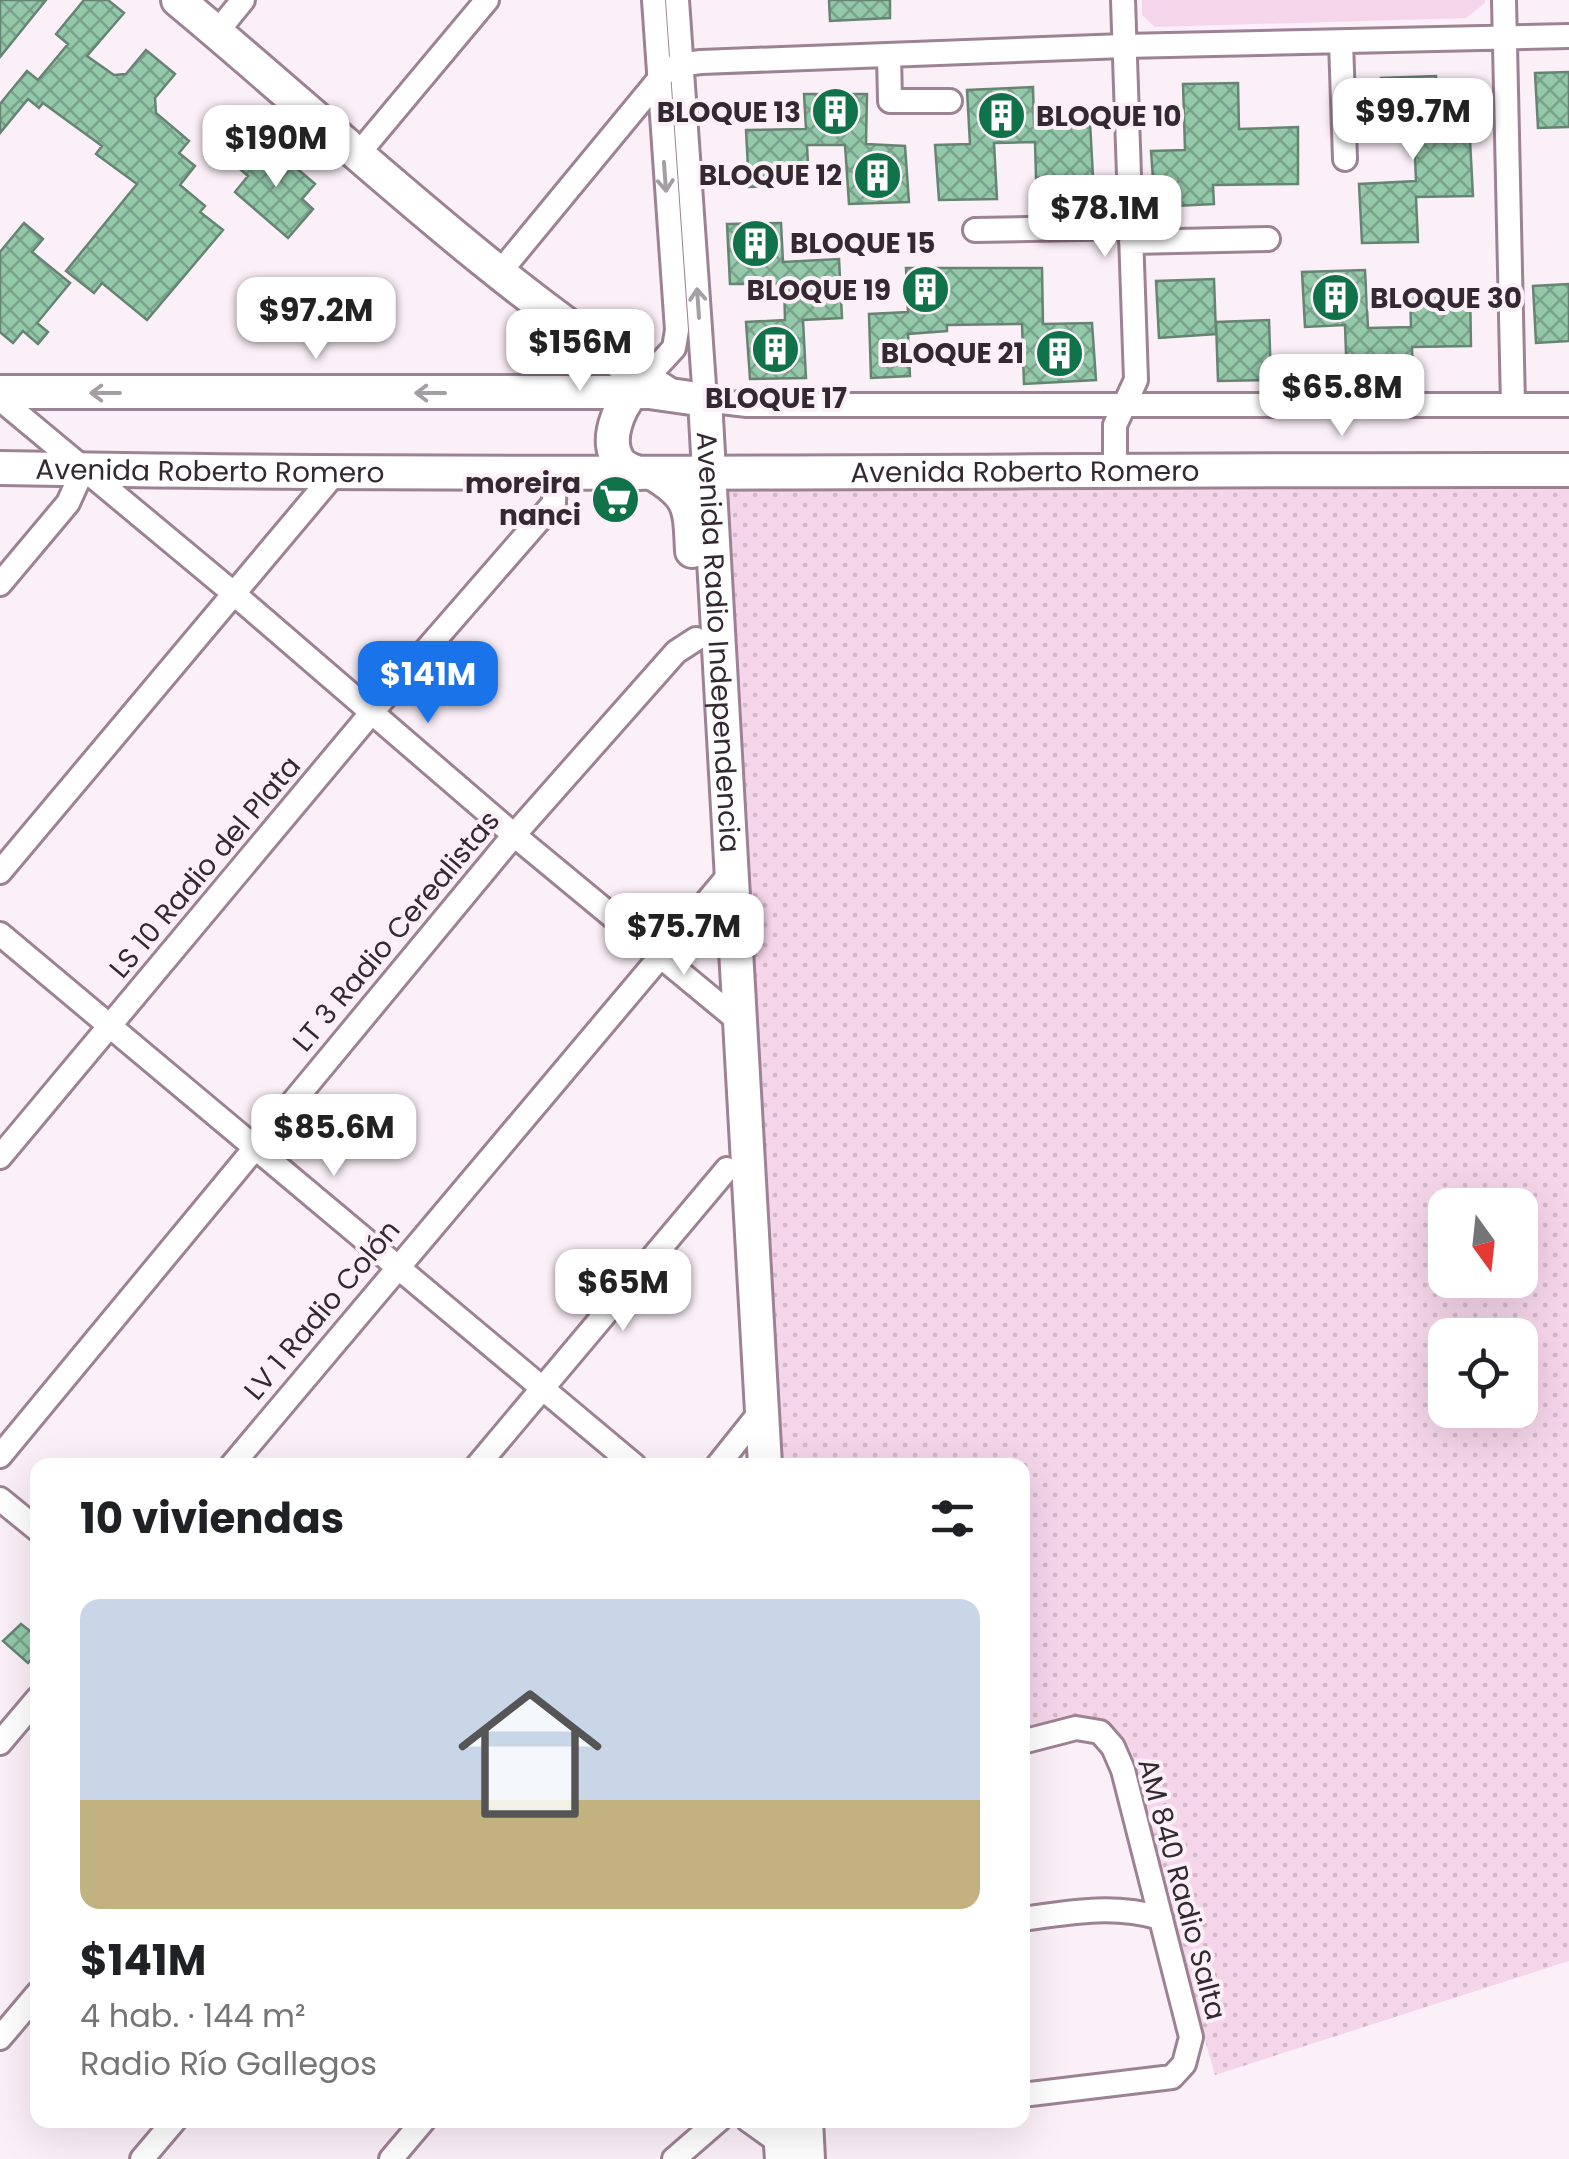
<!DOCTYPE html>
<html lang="es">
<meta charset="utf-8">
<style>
body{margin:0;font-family:Poppins,sans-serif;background:#f2f2f2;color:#202124;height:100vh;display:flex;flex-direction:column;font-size:38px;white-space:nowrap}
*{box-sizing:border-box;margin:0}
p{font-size:32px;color:#757577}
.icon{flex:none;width:55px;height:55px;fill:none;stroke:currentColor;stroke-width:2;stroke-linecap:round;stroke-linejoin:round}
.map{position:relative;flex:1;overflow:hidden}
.side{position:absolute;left:30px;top:1458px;width:1000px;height:670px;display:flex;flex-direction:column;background:#fff;border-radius:20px;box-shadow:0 10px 40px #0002}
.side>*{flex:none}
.needle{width:65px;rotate:165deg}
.controls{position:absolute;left:1428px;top:1188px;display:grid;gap:20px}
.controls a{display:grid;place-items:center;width:110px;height:110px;border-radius:20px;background:#fff;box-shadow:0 10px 40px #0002;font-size:50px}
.price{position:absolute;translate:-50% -85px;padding:0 22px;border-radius:20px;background:#fff;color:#222;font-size:32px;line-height:65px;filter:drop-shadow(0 2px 5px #0008)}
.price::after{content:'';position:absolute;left:50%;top:60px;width:30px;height:22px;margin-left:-15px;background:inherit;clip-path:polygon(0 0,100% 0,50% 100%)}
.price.current{background:#1a73e8;color:#fff}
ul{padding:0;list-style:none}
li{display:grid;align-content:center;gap:20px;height:530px;padding:0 50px}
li+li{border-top:2px solid #e0e0e0}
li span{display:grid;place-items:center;height:310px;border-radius:20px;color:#555}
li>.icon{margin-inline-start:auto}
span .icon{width:180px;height:180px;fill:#fffc;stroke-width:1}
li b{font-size:42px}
h2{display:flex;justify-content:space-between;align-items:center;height:120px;padding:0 50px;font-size:42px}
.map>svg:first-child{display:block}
.grass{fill:url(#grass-dots);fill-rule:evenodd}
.park{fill:#f5d5ea}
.building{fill:url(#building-cross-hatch);stroke:#678473;stroke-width:2.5}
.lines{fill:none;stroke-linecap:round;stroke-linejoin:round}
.street-casing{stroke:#9d8294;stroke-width:28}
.secondary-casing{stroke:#9d8294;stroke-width:38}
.street{stroke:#fff;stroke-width:22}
.secondary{stroke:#fff;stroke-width:32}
.oneway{stroke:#a49fa2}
.labels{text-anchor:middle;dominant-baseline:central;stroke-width:8;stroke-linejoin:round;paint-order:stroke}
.poi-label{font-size:28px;font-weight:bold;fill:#352931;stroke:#fcf0f8;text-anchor:end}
.street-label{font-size:28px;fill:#352931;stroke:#fcf0f8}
</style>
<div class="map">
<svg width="1569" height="2159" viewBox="0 0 1569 2159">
<defs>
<pattern id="grass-dots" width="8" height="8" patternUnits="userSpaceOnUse" patternTransform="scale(2.5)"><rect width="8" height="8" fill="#f5d5ea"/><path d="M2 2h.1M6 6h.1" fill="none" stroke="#d3b7c9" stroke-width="1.8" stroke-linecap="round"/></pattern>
<pattern id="building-cross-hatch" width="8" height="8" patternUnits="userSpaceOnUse" patternTransform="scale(2.5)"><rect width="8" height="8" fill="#93c8a9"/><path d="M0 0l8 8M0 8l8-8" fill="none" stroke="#79a28a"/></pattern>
</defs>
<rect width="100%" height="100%" fill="#fcf0f8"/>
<path class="grass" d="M1569 477V1961L1215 2075 1127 1772 1102 1729 1023 1742 1022 1465H770L716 482ZM1445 1205H1520V1280H1445ZM1445 1335H1520V1410H1445Z"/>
<path class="park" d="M1142 0H1485V3L1466 18 1155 27 1142 15Z"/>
<path class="building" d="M0 0H46L0 57Z
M84 0H108L124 13 87 56 114 75 126 74 146 50 175 74 155 98 156 113 189 141 179 153 195 166 180 185 205 206 200 212 223 230 147 320 102 283 94 293 66 271 137 184 96 154 102 146 43 103 39 108 28 99 0 133V104L27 71 38 80 68 44 56 34Z
M829 0H890V18L830 21Z
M1569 72V127L1538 128 1535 73Z
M1436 76 1438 141 1470 140 1473 196 1416 197 1418 242 1362 243 1359 184 1416 181 1414 137 1384 138 1381 78Z
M1238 83 1239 129 1298 127V184L1213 185 1214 204 1155 207 1151 151 1185 150 1183 84Z
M1033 87 1034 124 1090 122 1093 177 1036 178 1035 142 994 143 997 199 939 200 935 145 970 144 967 90Z
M804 94H867L866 144 905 146 909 202 849 204 845 145H807L809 185 749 187 746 130 806 129Z
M266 142 315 184 302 199 313 209 288 238 235 192 248 176 241 170Z
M24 223 43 239 32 252 70 283 37 323 48 332 38 344 23 331 13 343 0 332V252Z
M781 223 783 262 839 259 842 318 803 320 806 378 750 379 746 322 785 320 784 284H730L727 224Z
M906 268H1042L1043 324 1092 323 1096 380 1024 384 1022 324 947 325V331L908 334 910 376 871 378 869 314 908 312Z
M1365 270 1368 328 1411 327 1410 291 1470 289 1471 346 1412 347 1413 379 1347 381 1345 325 1305 327 1302 272Z
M1214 279 1216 334 1159 338 1156 281Z
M1569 284V341L1536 343 1533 286Z
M1269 320 1271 380 1218 381 1216 322Z
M21 1624 38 1637V1652L28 1663 3 1641Z"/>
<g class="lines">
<defs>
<path id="street" d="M677 0 705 400 747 405H1569
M1504 0 1513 405
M217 32 243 0
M1341 42 1345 159
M889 55 890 101H950
M359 153 487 0
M975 230 1131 227
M1131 242 1268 239
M500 272 665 72 677 65 701 62 1124 46 1569 36
M638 387 674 348 677 330 654 0
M0 399 232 592 514 835 740 1022
M1115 469V425L1136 380 1123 0
M0 584 68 503 83 470
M0 872 336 472
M0 934 634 1465
M0 1157 372 712 554 503 555 471
M0 1456 514 835 676 652 696 639
M232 1465 730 874
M478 1465 727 1169
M718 1465 762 1410
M0 1499 38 1530
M1022 1742 1076 1728 1100 1732 1113 1747 1123 1770 1191 2037 1184 2064 1172 2077 1022 2095
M0 1743 38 1698
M1022 1919C1071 1912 1113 1904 1161 1918
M0 2038 38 1993
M748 2120 787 2148
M142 2159 175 2120
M391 2159 424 2120
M674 2159 719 2120"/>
<g id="secondary">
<path d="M178 0C337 132 491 282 665 392"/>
<path id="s1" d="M0 392H649L705 400 765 1465"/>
<path d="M632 393C619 408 605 439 618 460 622 467 631 470 638 473"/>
<path id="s2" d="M0 468C523 478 1046 469 1569 470"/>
<path d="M652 473C691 496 690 507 692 551"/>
<path d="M779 2120 782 2159"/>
<path d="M806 2120 808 2159"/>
</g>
</defs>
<use href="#street" class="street-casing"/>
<use href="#secondary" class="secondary-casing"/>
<use href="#street" class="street"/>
<use href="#secondary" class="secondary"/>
</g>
<defs><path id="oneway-shaft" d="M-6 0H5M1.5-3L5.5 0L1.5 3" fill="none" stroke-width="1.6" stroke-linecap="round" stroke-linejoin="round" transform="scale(2.5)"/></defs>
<g class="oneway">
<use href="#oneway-shaft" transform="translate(665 177) rotate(86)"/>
<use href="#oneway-shaft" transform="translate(698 303) rotate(-94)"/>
<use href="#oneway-shaft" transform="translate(105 393) rotate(-180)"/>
<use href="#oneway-shaft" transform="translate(430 393) rotate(-180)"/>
</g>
<defs>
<symbol id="building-disc" viewBox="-11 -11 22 22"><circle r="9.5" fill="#107249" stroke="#fcf0f8"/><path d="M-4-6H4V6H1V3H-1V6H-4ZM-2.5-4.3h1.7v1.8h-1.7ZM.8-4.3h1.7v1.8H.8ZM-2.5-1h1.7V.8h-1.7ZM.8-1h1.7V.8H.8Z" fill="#fff"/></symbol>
<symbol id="supermarket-disc" viewBox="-11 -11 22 22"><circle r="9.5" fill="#107249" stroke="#fcf0f8"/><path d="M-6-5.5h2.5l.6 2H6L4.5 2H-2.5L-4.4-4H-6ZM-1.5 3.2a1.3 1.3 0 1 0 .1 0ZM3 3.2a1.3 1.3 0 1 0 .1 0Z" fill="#fff"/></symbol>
</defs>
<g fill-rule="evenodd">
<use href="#building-disc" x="808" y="84" width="55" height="55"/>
<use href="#building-disc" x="974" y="88" width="55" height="55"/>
<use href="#building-disc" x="850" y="148" width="55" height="55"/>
<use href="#building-disc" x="728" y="216" width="55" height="55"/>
<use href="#building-disc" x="898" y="262" width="55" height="55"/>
<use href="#building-disc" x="1308" y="270" width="55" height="55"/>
<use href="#building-disc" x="748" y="322" width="55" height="55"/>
<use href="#building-disc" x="1032" y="326" width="55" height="55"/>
<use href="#supermarket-disc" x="588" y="472" width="55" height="55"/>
</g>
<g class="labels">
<g class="poi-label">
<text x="801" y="112">BLOQUE 13</text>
<text x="1036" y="116" text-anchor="start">BLOQUE 10</text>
<text x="842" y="175">BLOQUE 12</text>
<text x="790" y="243" text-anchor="start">BLOQUE 15</text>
<text x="891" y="290">BLOQUE 19</text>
<text x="1370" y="298" text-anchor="start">BLOQUE 30</text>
<text x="1024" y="353">BLOQUE 21</text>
<text x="776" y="398" text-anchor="middle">BLOQUE 17</text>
<text x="581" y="483">moreira<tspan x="581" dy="32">nanci</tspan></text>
</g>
<g class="street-label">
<text stroke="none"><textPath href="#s2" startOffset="210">Avenida Roberto Romero</textPath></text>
<text stroke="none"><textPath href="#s2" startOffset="1025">Avenida Roberto Romero</textPath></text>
<text stroke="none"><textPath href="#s1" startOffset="948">Avenida Radio Independencia</textPath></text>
<text transform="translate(205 867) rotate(-50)">LS 10 Radio del Plata</text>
<text transform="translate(396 931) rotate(-50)">LT 3 Radio Cerealistas</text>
<text transform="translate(322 1310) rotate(-50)">LV 1 Radio Colón</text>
<text transform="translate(1182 1889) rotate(75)">AM 840 Radio Salta</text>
</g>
</g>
</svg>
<div class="controls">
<a><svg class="needle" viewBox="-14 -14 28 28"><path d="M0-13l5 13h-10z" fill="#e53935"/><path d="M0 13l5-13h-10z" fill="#757577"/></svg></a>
<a><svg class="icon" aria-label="locate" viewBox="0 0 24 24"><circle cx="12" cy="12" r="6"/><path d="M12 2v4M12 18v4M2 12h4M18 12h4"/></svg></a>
</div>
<b class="price" style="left:1413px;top:163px">$99.7M</b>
<b class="price" style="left:276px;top:190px">$190M</b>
<b class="price" style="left:1105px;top:260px">$78.1M</b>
<b class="price" style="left:316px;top:362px">$97.2M</b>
<b class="price" style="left:580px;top:394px">$156M</b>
<b class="price" style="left:1342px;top:439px">$65.8M</b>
<b class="price current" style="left:428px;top:726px">$141M</b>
<b class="price" style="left:684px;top:978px">$75.7M</b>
<b class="price" style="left:334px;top:1179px">$85.6M</b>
<b class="price" style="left:623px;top:1334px">$65M</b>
<section class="side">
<h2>10 viviendas<svg class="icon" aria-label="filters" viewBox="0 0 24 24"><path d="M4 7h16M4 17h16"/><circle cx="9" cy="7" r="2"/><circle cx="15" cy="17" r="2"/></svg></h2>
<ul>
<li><span style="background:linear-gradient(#c9d6e8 65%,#c2b280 0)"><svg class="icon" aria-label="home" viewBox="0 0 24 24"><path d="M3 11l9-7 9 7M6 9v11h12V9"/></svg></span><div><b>$141M</b><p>4 hab. · 144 m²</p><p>Radio Río Gallegos</p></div></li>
</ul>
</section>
</div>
